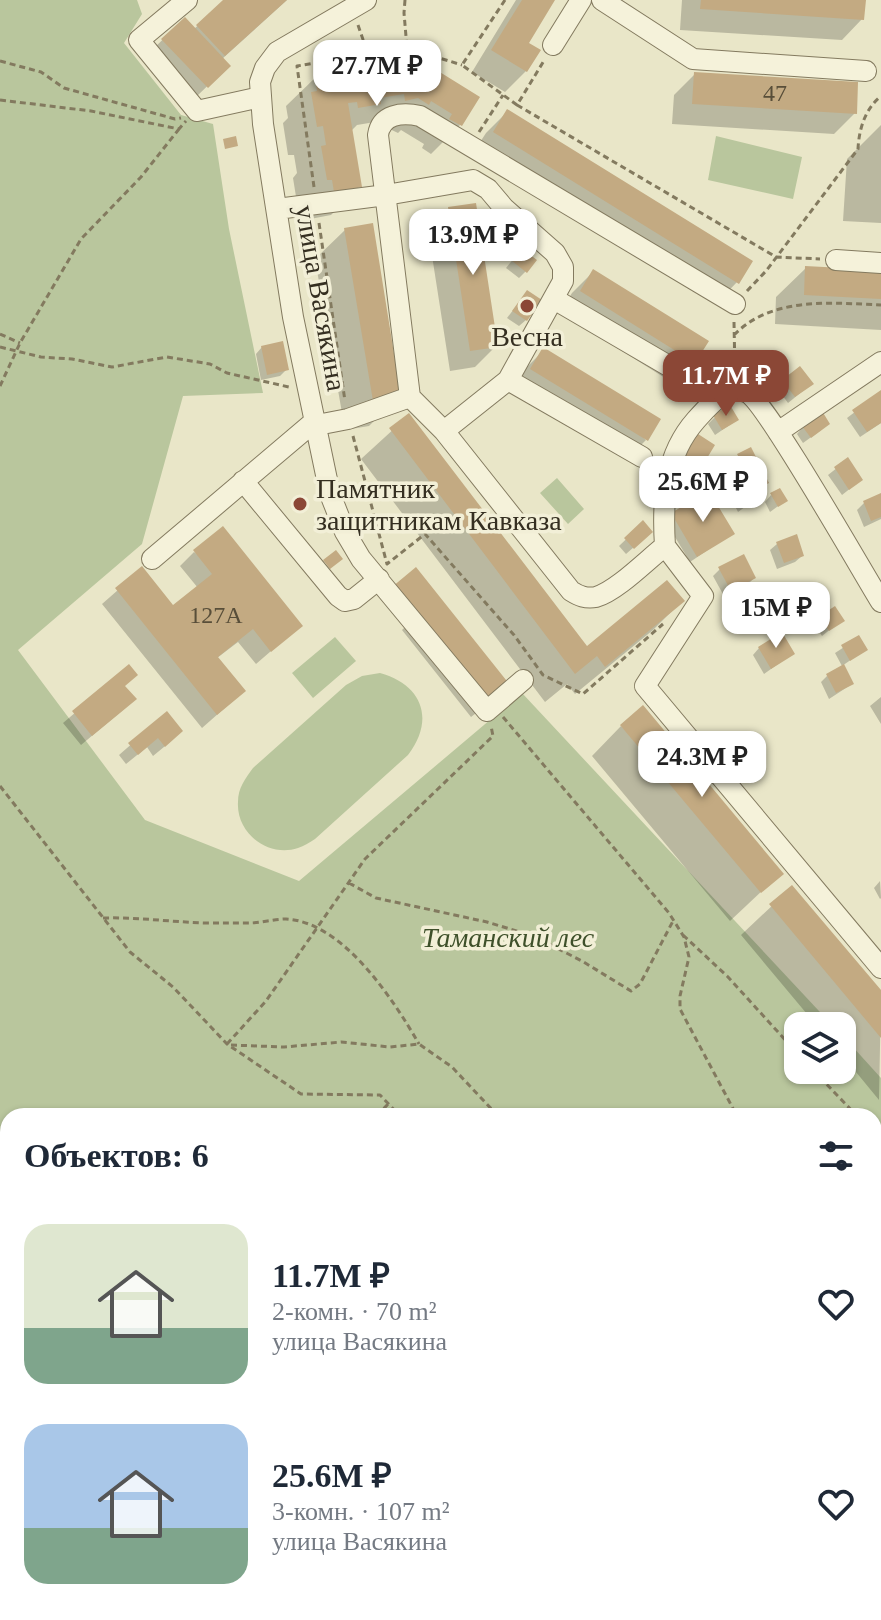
<!DOCTYPE html>
<html lang="ru">
<meta charset="utf-8">
<style>
body{margin:0;font-family:Georgia,serif;background:#f6f6f7;color:#1f2937;height:100vh;display:flex;flex-direction:column;font-size:30px;white-space:nowrap}
*{box-sizing:border-box;margin:0}
p{font-size:26px;color:#747a83}
.icon{flex:none;width:44px;height:44px;fill:none;stroke:currentColor;stroke-width:2;stroke-linecap:round;stroke-linejoin:round}
.map{position:relative;flex:1;overflow:hidden}
.side{position:absolute;left:0px;top:1108px;width:882px;height:512px;display:flex;flex-direction:column;background:#fff;border-radius:24px 24px 0 0;box-shadow:0 2px 6px #0004}
.side>*{flex:none}
.controls{position:absolute;left:784px;top:1012px;display:grid;gap:16px}
.controls a{display:grid;place-items:center;width:72px;height:72px;border-radius:16px;background:#fff;box-shadow:0 2px 6px #0004;font-size:40px}
.price{position:absolute;translate:-50% -68px;padding:0 18px;border-radius:16px;background:#fff;color:#222;font-size:26px;line-height:52px;filter:drop-shadow(0 2px 4px #0008)}
.price::after{content:'';position:absolute;left:50%;top:48px;width:24px;height:18px;margin-left:-12px;background:inherit;clip-path:polygon(0 0,100% 0,50% 100%)}
.price.current{background:#8b4736;color:#fff}
ul{padding:0;list-style:none}
li{display:flex;align-items:center;gap:24px;height:200px;padding:0 24px}
li span{display:grid;place-items:center;flex:none;width:224px;height:160px;border-radius:24px;color:#555}
li>.icon{margin-inline-start:auto}
span .icon{width:96px;height:96px;fill:#fffc;stroke-width:1}
li b{font-size:34px}
h2{display:flex;justify-content:space-between;align-items:center;height:96px;padding:0 24px;font-size:34px}
.map>svg:first-child{display:block}
.green{fill:#b9c69d}
.shadow{fill:#0003}
.lines{fill:none;stroke-linecap:round;stroke-linejoin:round}
.stream{stroke:#708b8a;stroke-width:5}
.building{fill:#c3aa82}
.minor-casing{stroke:#837a5f;stroke-width:22}
.path{stroke:#837a5f;stroke-width:3;stroke-dasharray:6 4;stroke-linecap:butt}
.minor{stroke:#f5f2da;stroke-width:20}
.poi-dot{fill:#8b4736;stroke:#f2efd7;stroke-width:3}
.labels{text-anchor:middle;dominant-baseline:central;stroke-width:7;stroke-linejoin:round;paint-order:stroke}
.number-label{font-size:24px;fill:#584e39}
.street-label{font-size:28px;fill:#352f21;stroke:#f2efd7}
.poi-label{font-size:28px;fill:#352f21;stroke:#f2efd7}
.park-label{font-size:28px;font-style:italic;fill:#3e502a;stroke:#f2efd7}
</style>
<div class="map">
<svg width="881" height="1620" viewBox="0 0 881 1620">
<rect width="100%" height="100%" fill="#e9e6c8"/>
<path class="green" d="M0 0H137L142 14 124 43 181 115 213 124 229 229 263 393 183 396 142 544 18 650 145 820 299 881 522 693 833 1026H798V1070H842V1035L881 1078V1431L874 1437V1116H8V1612H874V1477L881 1485V1620H0Z
M716 136 802 157 793 199 708 180Z
M557 478 584 509 568 524 540 493Z
M335 637 356 661 313 698 292 673Z
M380 673C423 685 435 720 408 755L315 839C310 842 304 846 298 848 268 858 236 833 238 802 238 788 245 779 253 768L346 685 362 676Z"/>
<path class="shadow" d="M226 0H287L222 59 228 66 196 97 152 50 184 19 194 29Z
M516 0H553L527 43 526 71 505 92 472 72Z
M682 0H864L862 19 842 40 680 30Z
M421 63 460 125 431 154 422 148 424 144 401 130 398 133 375 122 357 125 351 131 360 186 331 215 305 220 303 208 298 209 293 178 297 173 294 155H288L283 123 288 118 286 106 316 77 346 76 368 72 372 68Z
M695 74 855 113 834 134 672 124 674 95Z
M507 112 737 282 717 303 473 153 486 133Z
M881 125V223L843 221 847 159Z
M449 209 496 346 475 367 450 371 428 230Z
M345 230 399 396 369 426 345 430 315 259Z
M515 257 526 271 519 278 506 268Z
M806 268 881 272V330L775 324 776 297Z
M593 272 694 362 673 383 560 312 572 293Z
M527 292 526 320 519 326 507 318Z
M262 347 287 369 280 376 261 380 256 354Z
M544 350 646 440 626 460 511 391 523 371Z
M784 381 804 390 788 403 777 388Z
M881 392V423L860 437 847 418Z
M408 416 587 649 682 601 653 630 575 694 567 684 545 702 361 459Z
M715 417 737 420 715 435 708 424Z
M803 427 821 430 803 443 797 434Z
M689 441 696 472 690 478 672 467Z
M738 456 759 467 741 480 732 462Z
M847 460 861 480 842 495 828 475Z
M767 482 750 494 753 501 738 512 730 496 737 489Z
M771 495 785 501 770 512 765 502Z
M881 495V519L864 527 857 510 864 503Z
M672 515 733 533 690 562 666 522Z
M643 523 651 532 626 554 619 546Z
M777 544 802 556 795 562 777 569 770 550Z
M194 552 300 626 256 664 238 642 217 658 244 691 202 728 102 604 142 569 173 608 198 588 180 566Z
M720 569 754 578 747 585 724 596 713 576Z
M755 608H786L755 627 748 614Z
M835 608 842 620 822 636 814 624Z
M405 627 494 699 471 717 402 630Z
M858 638 865 650 842 666 835 653Z
M759 648 792 654 764 674 753 655Z
M129 667 124 687V709L81 745 63 723Z
M827 676 852 684 829 699 821 682Z
M881 697V724L870 706Z
M166 714 170 742 153 756 147 747 126 764 119 755Z
M621 726 781 873 730 921 592 756Z
M880 881 881 898 880 899 874 888Z
M792 887 881 994 879 1100 842 1055V1026H817L741 935Z
M881 1440V1460L874 1450V1446Z"/>
<g class="lines">
<path class="stream" d="M0 1374 8 1400
M60 1620 61 1612"/>
</g>
<path class="building" d="M223 0H287L225 56 196 25Z
M522 0H555L529 43 541 50 527 72 491 50Z
M701 0H866L864 20 700 9Z
M185 17 231 66 208 88 161 39Z
M422 61 480 97 462 126 449 119 452 114 431 101 429 105 418 98 405 101 404 94 380 98 381 104 358 108 357 102 348 103 362 187 334 192 332 180H327L321 146 326 145 323 126 317 127 311 92 317 91 315 75 347 70V74L371 70V66Z
M694 72 858 82 857 114 692 104Z
M507 109 753 261 739 284 493 132Z
M236 136 238 146 225 149 223 139Z
M476 203 498 347 470 351 448 207Z
M373 223 401 397 373 401 344 228Z
M521 248 537 260 527 273 511 260Z
M805 266 881 270V299L804 295Z
M593 269 709 341 695 363 580 291Z
M527 290 542 300 527 321 512 311Z
M283 341 289 370 267 375 261 346Z
M543 347 661 419 648 441 530 369Z
M800 366 814 384 795 397 782 380Z
M881 390V423L867 432 852 410Z
M730 405 739 420 722 430 713 415Z
M822 411 830 424 811 438 802 426Z
M409 413 587 646 667 580 685 601 605 667 597 656 575 674 389 428Z
M695 432 715 445 698 473 677 460Z
M751 447 761 467 748 474 737 454Z
M848 457 863 480 849 490 834 467Z
M764 473 769 483 751 492 756 501 745 506 736 488Z
M780 488 788 501 778 507 770 493Z
M709 491 735 534 697 557 671 513Z
M881 493V517L871 521 863 501Z
M643 520 653 532 634 549 624 538Z
M223 526 303 626 271 652 253 629 218 657 246 691 217 715 115 588 142 566 173 605 212 574 193 550Z
M797 534 804 556 784 563 776 542Z
M336 550 343 559 330 569 323 560Z
M744 554 756 578 731 591 718 567Z
M416 567 510 685 486 705 392 587Z
M779 592 788 608 762 622 753 606Z
M835 606 845 621 829 631 820 616Z
M782 632 795 654 771 669 758 647Z
M859 635 868 650 850 661 841 645Z
M129 664 138 675 125 686 137 699 92 736 72 711Z
M844 664 854 684 836 693 826 674Z
M643 705 784 874 761 893 620 725Z
M167 711 183 731 165 747 158 738 138 755 128 743Z
M792 885 881 990V1038L769 904Z"/>
<g class="lines">
<defs>
<path id="minor" d="M187 0 139 40 197 111 261 97
M366 0 277 52 265 68 260 82 263 124 293 317 330 494 345 532 361 559 487 711 523 680
M602 0 693 59 866 71
M553 45 581 0
M277 209 386 195 473 180 488 189 504 208 555 253 563 267V281L508 380 642 457
M836 260 881 263
M554 299 691 379
M410 397 378 135C381 114 402 112 420 116L735 304
M410 397 444 431 571 591C579 596 586 599 596 597 617 591 648 559 665 546
M317 425 348 419 410 397
M444 431 508 380
M778 432 881 362
M243 481 338 596 345 601 354 599 379 579
M665 546 703 596 645 686 881 968
M665 546C662 500 665 455 696 420 708 407 726 384 746 392 765 400 863 573 881 602
M152 559 315 421"/>
</defs>
<use href="#minor" class="minor-casing"/>
<path class="path" d="M405 0 404 13 407 48
M505 0 462 65 517 105 545 59
M358 25 368 54
M0 61 41 72 64 88 175 119 181 118
M0 100 91 111 179 129 186 121
M517 105 776 257 820 259
M479 132 503 95
M314 187 297 66 407 48 462 65
M319 223 345 401
M747 291 766 271 858 149C859 129 865 109 881 96
M734 322 735 374
M0 334 20 343
M734 335C772 296 832 303 881 305
M0 347 41 357 72 359 112 367 167 357 210 364 227 373 289 387
M0 386 20 343 81 239 141 177 179 129
M353 436 387 564 425 534 514 635 543 675 583 694 663 624
M503 717 669 913 684 937 689 957 680 996V1009L737 1116
M0 786 130 952 173 987 227 1044 301 1094 380 1095 400 1116
M349 883 376 898 487 922 533 936 582 961 631 991 640 984 673 921
M103 918C138 917 171 922 206 923 221 923 235 923 249 923 261 923 274 919 286 919 343 922 393 999 419 1044
M683 935 728 977 798 1054
M227 1044 266 1001 365 859 493 736 491 726
M231 1045 284 1047 341 1042 390 1047 419 1044 452 1067 498 1116
M813 1070 857 1116
M377 1116 388 1104
M874 1133 881 1140
M0 1159 8 1178
M8 1289 6 1320 8 1327
M874 1334 881 1318
M0 1389 8 1388
M874 1555 881 1562
M874 1608 881 1603
M101 1612 103 1620
M620 1612 622 1620
M784 1612 785 1620
M574 1620 577 1612
M857 1620 868 1612"/>
<use href="#minor" class="minor"/>
</g>
<g class="poi-dot">
<circle cx="527" cy="306" r="8"/>
<circle cx="300" cy="504" r="8"/>
</g>
<g class="labels">
<g class="number-label">
<text x="775" y="93">47</text>
<text x="216" y="615">127А</text>
</g>
<g class="street-label">
<text transform="translate(321 298) rotate(80)">улица Васякина</text>
</g>
<g class="poi-label">
<text x="527" y="336">Весна</text>
<text x="316" y="488" text-anchor="start">Памятник<tspan x="316" dy="32">защитникам Кавказа</tspan></text>
</g>
<g class="park-label">
<text x="508" y="937">Таманский лес</text>
</g>
</g>
</svg>
<div class="controls">
<a><svg class="icon" aria-label="layers" viewBox="0 0 24 24"><path d="M12 4l9 5-9 5-9-5zM3 14l9 5 9-5"/></svg></a>
</div>
<b class="price" style="left:377px;top:108px">27.7M ₽</b>
<b class="price" style="left:473px;top:277px">13.9M ₽</b>
<b class="price current" style="left:726px;top:418px">11.7M ₽</b>
<b class="price" style="left:703px;top:524px">25.6M ₽</b>
<b class="price" style="left:776px;top:650px">15M ₽</b>
<b class="price" style="left:702px;top:799px">24.3M ₽</b>
<section class="side">
<h2>Объектов: 6<svg class="icon" aria-label="filters" viewBox="0 0 24 24"><path d="M4 7h16M4 17h16"/><circle cx="9" cy="7" r="2"/><circle cx="15" cy="17" r="2"/></svg></h2>
<ul>
<li><span style="background:linear-gradient(#dfe7d0 65%,#7fa58c 0)"><svg class="icon" aria-label="home" viewBox="0 0 24 24"><path d="M3 11l9-7 9 7M6 9v11h12V9"/></svg></span><div><b>11.7M ₽</b><p>2-комн. · 70 m²</p><p>улица Васякина</p></div><svg class="icon" aria-label="heart" viewBox="0 0 24 24"><path d="M12 20l-8-8c-3-5 5-10 8-4 3-6 11-1 8 4z"/></svg></li>
<li><span style="background:linear-gradient(#a9c7e8 65%,#7fa58c 0)"><svg class="icon" aria-label="home" viewBox="0 0 24 24"><path d="M3 11l9-7 9 7M6 9v11h12V9"/></svg></span><div><b>25.6M ₽</b><p>3-комн. · 107 m²</p><p>улица Васякина</p></div><svg class="icon" aria-label="heart" viewBox="0 0 24 24"><path d="M12 20l-8-8c-3-5 5-10 8-4 3-6 11-1 8 4z"/></svg></li>
</ul>
</section>
</div>
